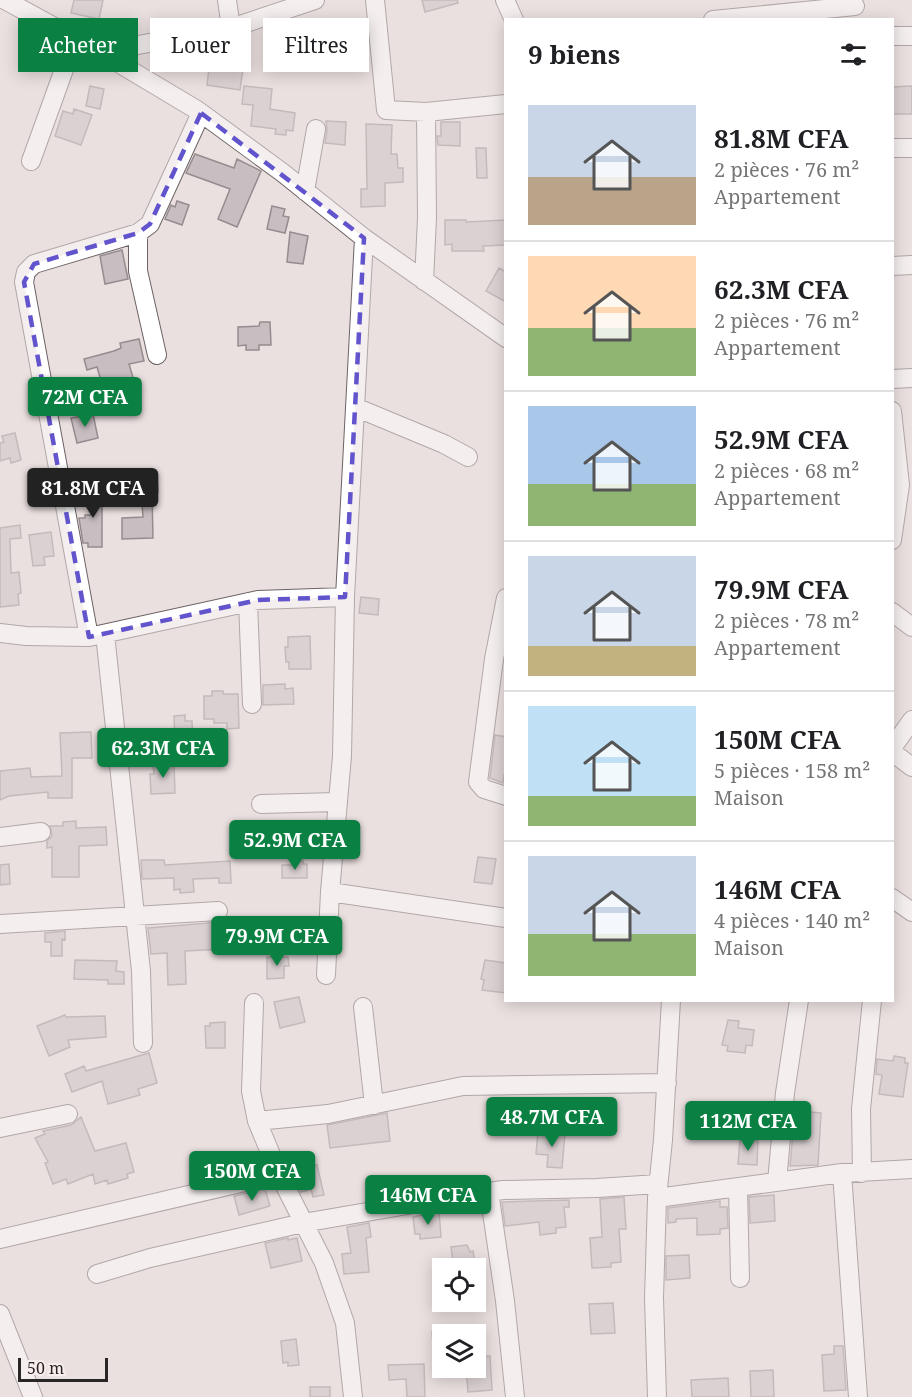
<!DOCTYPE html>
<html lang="fr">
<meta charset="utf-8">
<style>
body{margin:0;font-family:"Noto Serif",serif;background:#f2f2f2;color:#202124;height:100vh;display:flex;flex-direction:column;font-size:22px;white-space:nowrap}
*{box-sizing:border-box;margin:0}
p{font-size:20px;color:#757577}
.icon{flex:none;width:33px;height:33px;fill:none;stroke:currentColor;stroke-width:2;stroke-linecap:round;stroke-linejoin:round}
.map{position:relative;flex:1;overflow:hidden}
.sheet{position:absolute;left:504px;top:18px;width:390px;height:984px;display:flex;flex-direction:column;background:#fff;border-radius:0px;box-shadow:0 3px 15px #0003}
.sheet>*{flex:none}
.banner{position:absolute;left:18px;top:18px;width:396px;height:54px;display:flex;gap:12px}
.controls{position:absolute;left:432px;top:1258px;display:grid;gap:12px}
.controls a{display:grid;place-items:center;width:54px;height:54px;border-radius:0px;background:#fff;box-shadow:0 3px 15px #0003;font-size:30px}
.scale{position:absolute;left:18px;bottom:15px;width:90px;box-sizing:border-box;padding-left:6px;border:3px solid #2a2626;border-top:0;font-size:16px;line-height:21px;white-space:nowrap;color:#2a2626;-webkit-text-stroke:4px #f8eded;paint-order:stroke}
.price{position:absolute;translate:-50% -51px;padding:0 14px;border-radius:6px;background:#0b8043;color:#fff;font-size:20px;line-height:39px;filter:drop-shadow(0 2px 3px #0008)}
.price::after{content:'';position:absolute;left:50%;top:36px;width:18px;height:14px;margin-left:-9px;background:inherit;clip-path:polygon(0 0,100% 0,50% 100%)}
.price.current{background:#222;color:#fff}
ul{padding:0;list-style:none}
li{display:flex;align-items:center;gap:18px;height:150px;padding:0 24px}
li+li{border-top:2px solid #e0e0e0}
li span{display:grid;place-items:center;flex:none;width:168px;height:120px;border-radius:0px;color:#555}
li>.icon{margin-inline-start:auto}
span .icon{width:72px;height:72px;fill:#fffc;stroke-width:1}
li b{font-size:26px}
h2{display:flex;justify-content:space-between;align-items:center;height:72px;padding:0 24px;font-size:26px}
.chip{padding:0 21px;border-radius:0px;background:#fff;box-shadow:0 3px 15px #0003;font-size:21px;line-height:54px}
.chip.current{background:#0b8043;color:#fff}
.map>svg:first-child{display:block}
.building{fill:#c8bec1;stroke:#958c8f;stroke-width:1.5}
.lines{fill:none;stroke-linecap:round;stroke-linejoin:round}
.minor-casing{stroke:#6d6364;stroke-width:20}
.minor{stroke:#fff;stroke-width:18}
.marked{fill:none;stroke:#6154cd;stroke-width:4.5;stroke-dasharray:12 8;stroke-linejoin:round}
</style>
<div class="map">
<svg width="912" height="1397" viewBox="0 0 912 1397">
<rect width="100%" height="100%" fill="#ebe0e0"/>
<path class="building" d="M74 0H103L99 19 71 13Z
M422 0H457L458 3 425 12Z
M237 38H240L236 67 243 68 240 90 207 85 212 43Z
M90 86 104 89 100 109 86 106Z
M244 86 272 89 270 109 295 113 293 131 286 130V135L275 134 276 129 251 126 253 105 242 104Z
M912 86V114H893L892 87Z
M74 109 92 115 81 145 55 136 63 111 73 114Z
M326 121 346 122 345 145 325 143 327 130Z
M441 122H460V146L438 145 437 136H441Z
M366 124 392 125 391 154H397L398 168H403V182L385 183V206L361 207V189H367Z
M476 148H486L487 178H477Z
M195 154 234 168 237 159 261 171 237 227 218 219 230 189 186 173Z
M177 201 189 205 182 225 165 219 171 205 175 207Z
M272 206 285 209 283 216 289 217 285 233 267 229Z
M445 220H466V222L506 220V245L483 246 484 251H452V244L445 245Z
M290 232 308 236 303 264 287 262Z
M122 250 128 279 105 284 100 256Z
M499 268 506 272V302L486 291Z
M260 322H270L271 345H259V350H246V345L238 346V327L259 326Z
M139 339 144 361 129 364 137 391 133 393 134 397 108 405 97 367 87 370 84 359 114 351 121 348 120 343Z
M93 414 98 438 77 443 71 418Z
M15 433 21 460 11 463 10 458 0 461V443L4 442 2 436Z
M157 476 158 492H152L153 538 122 539V518L143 517 140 477Z
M102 483V547H88V543H83L79 518H85V515H91L89 484Z
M20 525 21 538 10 539 11 573 19 572 21 593 18 594 19 605 0 607V528Z
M51 532 54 556 44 557 45 565 33 566 29 535Z
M361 597 379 599 378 615 359 613Z
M310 636 311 669H289V662H286L285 647H288V637Z
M285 684V689L293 688 294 704 263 705V685Z
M212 691H223V694H238L239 728 227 729V723H214V719H204V696H212Z
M185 715V721H192L193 743 175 744 174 716Z
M91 732 92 758H72V798H48V792L9 796 0 800V771L30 768 31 777 62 776 60 733Z
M495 735 506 737V775H504L503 783 490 778Z
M174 764 175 793 151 794 150 774H154L153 765Z
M76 821V828L106 827 107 845 79 846V877H52V847L47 848V841L52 836 50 826H63V822Z
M478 857 496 859 492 884 474 882Z
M141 860H164L165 865 230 861 231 883H219V878L193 879 194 892 180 893V889L174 890V878L142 879Z
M293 861H303V864H307V878H282V865H293Z
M9 864 10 884 0 885V865Z
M220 922V932H224L225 949 185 951 186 984 168 985 167 953 151 954 148 928Z
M65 931V940L62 939V956H51V942H45V933Z
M267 957H288L289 966H284V978L267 979Z
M75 960 117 961 116 971 124 972V984H108V980L74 979Z
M485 960 506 963V993L482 990 484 980 481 979Z
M299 997 305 1022 280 1028 274 1002Z
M65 1015 66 1017 105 1016 106 1037 68 1040 70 1047 49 1056 37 1026Z
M728 1020 739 1021 738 1028 754 1030 752 1046 746 1045 745 1053 727 1051 728 1046 722 1045Z
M225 1022V1048H206L205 1026H210V1023Z
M149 1053 157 1083 138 1089 140 1095 108 1104 102 1081 72 1092 65 1074 84 1066 86 1071Z
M894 1056 905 1058V1063H908L903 1097 879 1094 882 1075 876 1074 877 1059 893 1061Z
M734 1105 752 1107 748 1134 720 1130 722 1112 733 1113Z
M795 1111 821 1113 818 1165 790 1166Z
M387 1113 390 1141 330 1148 327 1125Z
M81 1117 95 1151 126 1143 134 1172 127 1174 128 1178 108 1184 107 1180 95 1184 93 1174 68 1184 66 1179 53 1184 45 1163 48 1162 35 1138 45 1134 43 1131 71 1125Z
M538 1131 565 1133 562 1168 547 1167 548 1155 536 1154Z
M740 1139 758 1140 757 1165 738 1164Z
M317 1165 324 1195 313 1197 311 1189 301 1192 290 1171Z
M265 1189 270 1206 239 1215 234 1196Z
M774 1195 775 1221 750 1223 749 1197Z
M624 1197 626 1229H619L621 1262 611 1263V1267L592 1268 590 1238 602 1237 600 1199Z
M569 1200V1207H564L566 1227 556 1228V1233L540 1235 539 1222 505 1226 502 1202Z
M720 1201V1207H727L728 1228 720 1229V1234L697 1235V1218L676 1219V1222L668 1223V1208Z
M439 1211 441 1237 420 1239V1234H415L413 1217Z
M369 1223 371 1237 366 1238 369 1272 344 1274 342 1254 351 1253 347 1227Z
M288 1238V1240L297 1238 302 1261 271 1268 265 1243Z
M467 1245 470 1252 473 1251 476 1269H454L451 1247Z
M689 1255 690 1278 666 1280V1256Z
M613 1303 615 1333 591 1334 589 1304Z
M442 1331V1368L435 1369 432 1332Z
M296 1339 299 1365 288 1366V1362L283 1363 281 1341Z
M834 1346H843L846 1390 824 1391 822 1355 834 1354Z
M490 1356 492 1390 468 1392 466 1368H476V1357Z
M424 1364 425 1397H407L406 1379 389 1380 388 1365Z
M773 1370 774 1397H751L750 1371Z
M728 1378 729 1397H692L691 1380Z
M310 1387H330V1397H310Z"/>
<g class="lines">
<defs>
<path id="minor" d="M5 0 100 52 197 110 283 173 364 238 506 338
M227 0 231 28
M375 0 386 110 426 112 506 104
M505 0 514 20
M713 20 855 6
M892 36H912
M100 52 231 28 315 0
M892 148H912
M31 161 75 39
M305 191 316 129
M138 233V271L157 355
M892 266 912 265
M424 281 427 218 426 112
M892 379 912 378
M355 407 444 444 468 457
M892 411 900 485 892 540
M506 598 494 659 478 782 484 789 506 796
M248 602 252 704
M892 612 912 627
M0 633 26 636 89 637 258 600 345 597
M105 634 141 971 143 1043
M89 637 24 282 26 272 34 264 138 233 150 224 201 113
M892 748 912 720
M892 752 912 767
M261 804 337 802
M0 837 41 832
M330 892 506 918
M892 898 912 912
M0 924 218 911
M326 975 330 892 342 756 345 597 364 238
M363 1007 374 1105
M257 1121 328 1114 463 1086 667 1083
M0 1128 68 1114
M842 1173 858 1397
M862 1173 861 1109 872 1000
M279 1174 324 1263 345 1323 353 1397
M777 1182 785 1093 799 1000
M738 1188 740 1278
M489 1192 505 1301 515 1397
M657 1198 842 1173 912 1169
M0 1239 279 1174 257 1121 251 1091 254 1003
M97 1274 150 1258 303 1223 448 1198 503 1190 597 1188 658 1184
M0 1314 33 1397
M657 1397 654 1298 657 1198 663 1140 671 1000"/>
</defs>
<use href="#minor" class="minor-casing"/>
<use href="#minor" class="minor"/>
</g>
<path d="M0 0H912V1397H0ZM201 113 364 238 345 597 258 600 89 637 24 282 34 264 138 233 150 224Z" fill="#ebe0e0" fill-opacity=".55" fill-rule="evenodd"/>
<path class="marked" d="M201 113 364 238 345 597 258 600 89 637 24 282 34 264 138 233 150 224Z"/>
</svg>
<div class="controls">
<a><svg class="icon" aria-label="locate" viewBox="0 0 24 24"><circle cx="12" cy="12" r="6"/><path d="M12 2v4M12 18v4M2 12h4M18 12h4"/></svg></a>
<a><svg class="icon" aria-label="layers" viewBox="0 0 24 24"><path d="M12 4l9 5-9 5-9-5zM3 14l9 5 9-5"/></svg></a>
</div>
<div class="scale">50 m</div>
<b class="price" style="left:85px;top:428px">72M CFA</b>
<b class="price current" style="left:93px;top:519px">81.8M CFA</b>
<b class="price" style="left:163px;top:779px">62.3M CFA</b>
<b class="price" style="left:295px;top:871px">52.9M CFA</b>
<b class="price" style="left:277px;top:967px">79.9M CFA</b>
<b class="price" style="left:552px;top:1148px">48.7M CFA</b>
<b class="price" style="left:748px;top:1152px">112M CFA</b>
<b class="price" style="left:252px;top:1202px">150M CFA</b>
<b class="price" style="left:428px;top:1226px">146M CFA</b>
<div class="banner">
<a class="chip current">Acheter</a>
<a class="chip">Louer</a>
<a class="chip">Filtres</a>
</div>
<section class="sheet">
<h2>9 biens<svg class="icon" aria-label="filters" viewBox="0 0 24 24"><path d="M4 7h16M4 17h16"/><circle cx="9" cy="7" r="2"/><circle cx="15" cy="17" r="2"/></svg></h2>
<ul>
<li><span style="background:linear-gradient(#c9d6e8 60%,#b9a48a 0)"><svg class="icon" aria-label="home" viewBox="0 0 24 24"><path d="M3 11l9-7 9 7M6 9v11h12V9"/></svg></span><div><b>81.8M CFA</b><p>2 pièces · 76 m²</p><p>Appartement</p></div></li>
<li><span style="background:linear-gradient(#ffd9b3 60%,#8fb573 0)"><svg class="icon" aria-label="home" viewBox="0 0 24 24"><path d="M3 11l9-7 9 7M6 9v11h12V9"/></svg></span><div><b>62.3M CFA</b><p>2 pièces · 76 m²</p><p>Appartement</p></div></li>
<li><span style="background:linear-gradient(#a9c7e8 65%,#8fb573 0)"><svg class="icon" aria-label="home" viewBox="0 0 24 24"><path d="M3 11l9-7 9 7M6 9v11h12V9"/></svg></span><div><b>52.9M CFA</b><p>2 pièces · 68 m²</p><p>Appartement</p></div></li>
<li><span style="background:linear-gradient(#c9d6e8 75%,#c2b280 0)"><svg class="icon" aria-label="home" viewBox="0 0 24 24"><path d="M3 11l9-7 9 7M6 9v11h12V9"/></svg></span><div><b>79.9M CFA</b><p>2 pièces · 78 m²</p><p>Appartement</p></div></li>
<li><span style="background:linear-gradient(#bfe0f5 75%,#8fb573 0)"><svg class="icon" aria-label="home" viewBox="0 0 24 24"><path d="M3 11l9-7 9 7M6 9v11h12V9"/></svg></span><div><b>150M CFA</b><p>5 pièces · 158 m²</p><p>Maison</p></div></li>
<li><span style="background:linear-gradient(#c9d6e8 65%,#8fb573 0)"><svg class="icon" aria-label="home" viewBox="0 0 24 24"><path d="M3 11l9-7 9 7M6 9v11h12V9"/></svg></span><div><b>146M CFA</b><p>4 pièces · 140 m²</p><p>Maison</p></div></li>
</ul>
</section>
</div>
